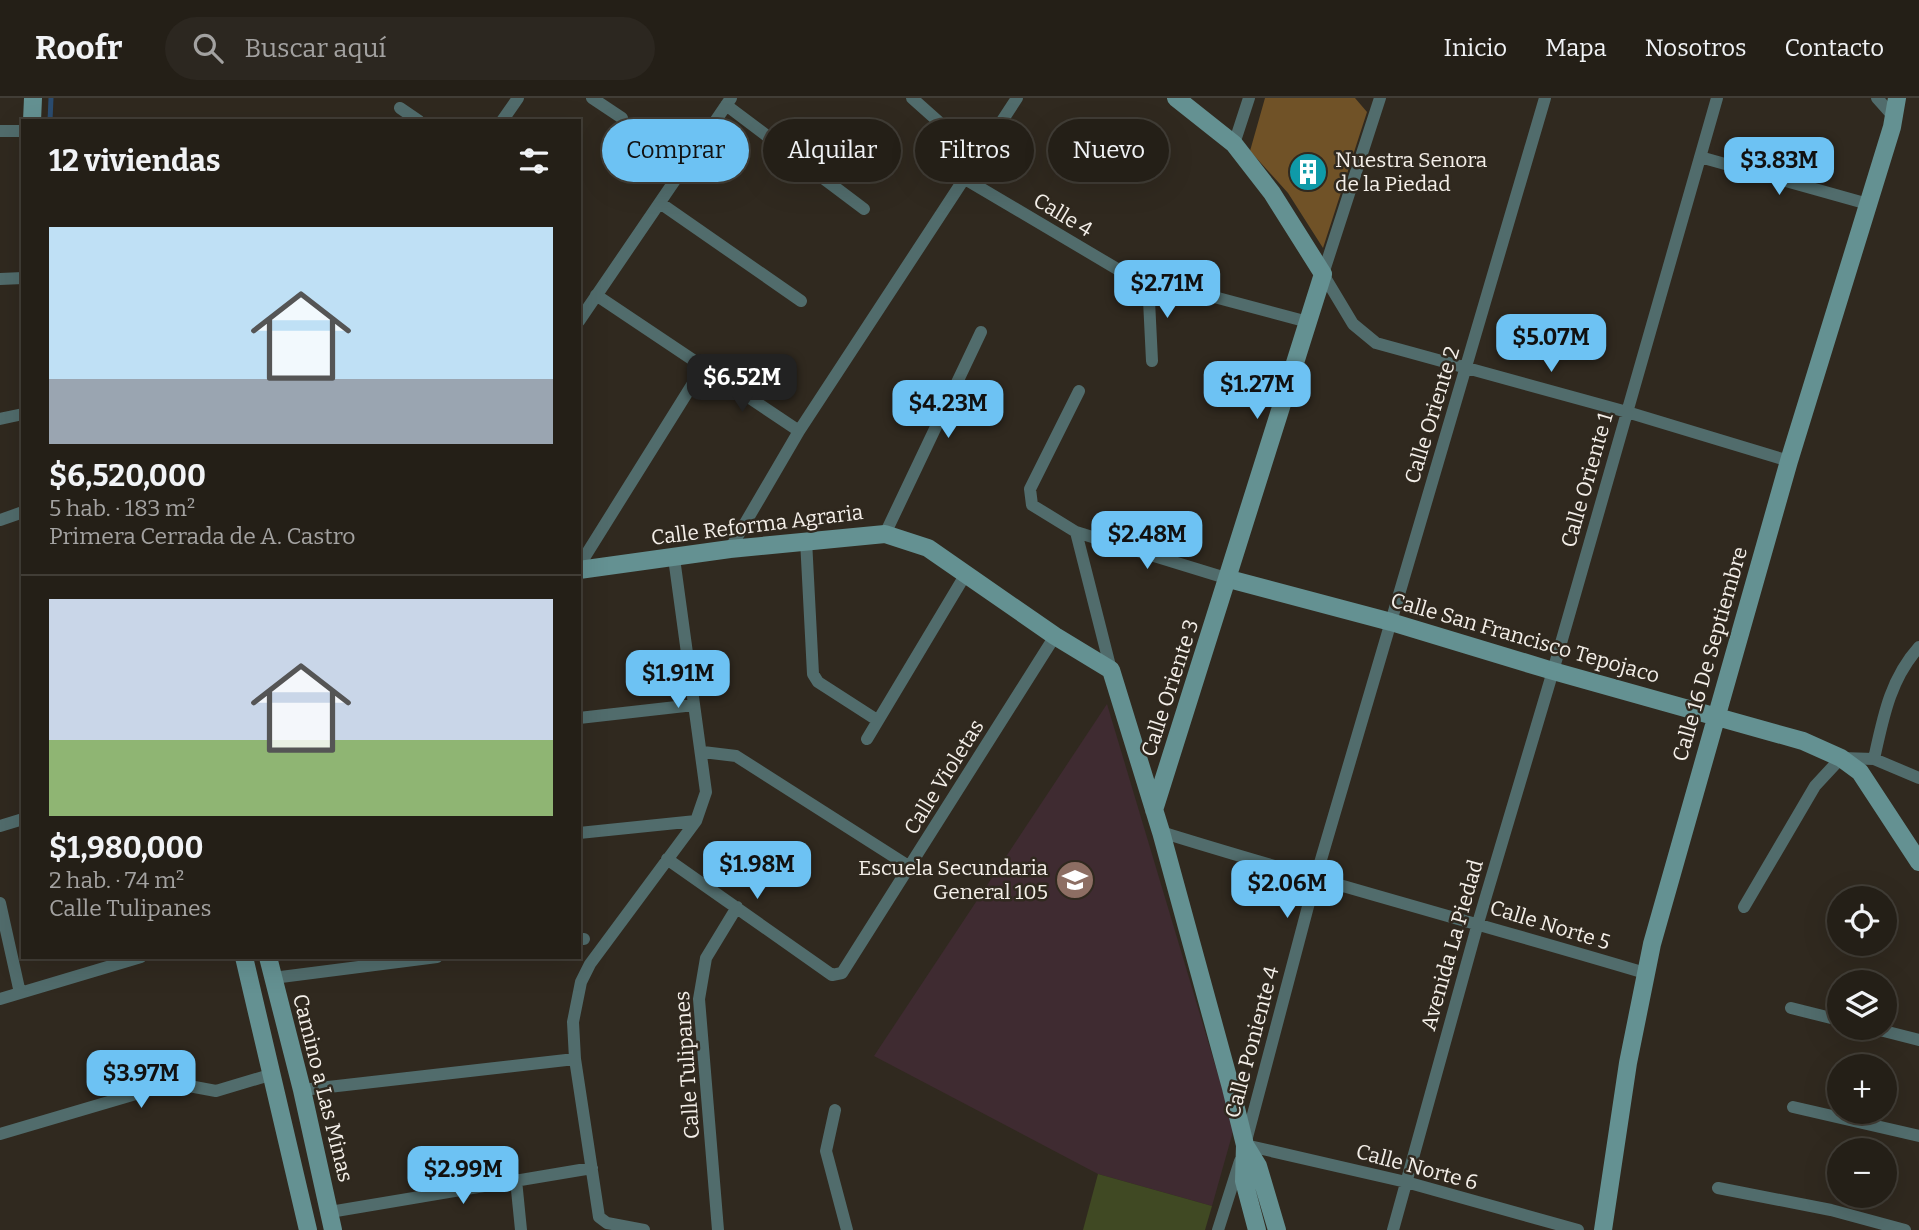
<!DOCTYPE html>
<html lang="es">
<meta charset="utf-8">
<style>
body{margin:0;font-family:Bitter,serif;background:#2c2720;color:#f1f3f6;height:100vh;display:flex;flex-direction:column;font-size:26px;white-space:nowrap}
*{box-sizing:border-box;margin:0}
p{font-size:23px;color:#a3a2a1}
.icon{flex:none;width:38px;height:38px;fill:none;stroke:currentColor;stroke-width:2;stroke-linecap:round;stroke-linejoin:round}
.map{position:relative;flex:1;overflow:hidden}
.drawer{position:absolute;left:21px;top:21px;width:560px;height:840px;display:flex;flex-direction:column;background:#241f17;border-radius:0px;box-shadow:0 7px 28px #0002,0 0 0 2px #413d36}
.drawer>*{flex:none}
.guide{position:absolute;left:602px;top:21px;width:665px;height:63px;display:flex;gap:14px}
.fabs{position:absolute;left:1827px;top:788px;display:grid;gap:14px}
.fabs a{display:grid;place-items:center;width:70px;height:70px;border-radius:50%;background:#241f17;box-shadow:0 7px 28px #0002,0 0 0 2px #413d36;font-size:35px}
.price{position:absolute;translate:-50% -60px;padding:0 16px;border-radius:14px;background:#6dc2f3;color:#111;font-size:23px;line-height:46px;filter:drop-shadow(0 2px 4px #0008)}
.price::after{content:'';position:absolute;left:50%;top:42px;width:21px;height:16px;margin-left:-10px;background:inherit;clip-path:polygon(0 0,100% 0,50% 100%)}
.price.active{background:#222;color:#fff}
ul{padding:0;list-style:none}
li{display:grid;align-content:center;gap:14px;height:371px;padding:0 28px}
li+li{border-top:2px solid #413d36}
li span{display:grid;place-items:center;height:217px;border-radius:0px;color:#555}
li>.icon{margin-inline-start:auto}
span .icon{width:126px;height:126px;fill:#fffc;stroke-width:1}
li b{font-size:30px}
h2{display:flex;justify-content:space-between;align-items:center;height:84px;padding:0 28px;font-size:30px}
.tag{padding:0 24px;border-radius:32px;background:#241f17;box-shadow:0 7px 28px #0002,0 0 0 2px #413d36;font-size:24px;line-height:63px}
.tag.active{background:#6dc2f3;color:#111}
header{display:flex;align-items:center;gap:42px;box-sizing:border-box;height:98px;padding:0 35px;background:#241f17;border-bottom:2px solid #413d36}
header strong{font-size:33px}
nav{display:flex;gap:38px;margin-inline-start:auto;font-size:24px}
.search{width:490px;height:63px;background:#2c2720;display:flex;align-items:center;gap:18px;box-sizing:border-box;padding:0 24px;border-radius:38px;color:#a3a2a1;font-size:26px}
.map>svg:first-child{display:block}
.education{fill:#3f2b31}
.green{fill:#404923}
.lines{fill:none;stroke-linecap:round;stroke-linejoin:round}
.stream{stroke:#2b4c6f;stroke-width:5}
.building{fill:#705227}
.street{stroke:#516c6c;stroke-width:12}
.secondary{stroke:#649192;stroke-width:18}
.labels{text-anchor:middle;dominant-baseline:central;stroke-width:5;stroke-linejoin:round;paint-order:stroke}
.poi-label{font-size:21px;fill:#f4efe9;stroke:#30291f;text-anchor:start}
.street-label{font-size:21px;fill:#f4efe9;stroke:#30291f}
</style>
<header>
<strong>Roofr</strong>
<div class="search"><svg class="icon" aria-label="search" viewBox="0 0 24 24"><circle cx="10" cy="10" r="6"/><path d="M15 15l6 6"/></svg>Buscar aquí</div>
<nav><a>Inicio</a><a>Mapa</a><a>Nosotros</a><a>Contacto</a></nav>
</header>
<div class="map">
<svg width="1919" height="1132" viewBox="0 0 1919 1132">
<rect width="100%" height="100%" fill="#30291f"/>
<path class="education" d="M1107 606 1234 1030 1212 1108 1098 1076 874 958Z"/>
<path class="green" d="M1098 1076 1212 1108 1205 1132H1083Z"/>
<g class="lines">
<path class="stream" d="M50 23 51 0"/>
</g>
<path class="building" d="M1265 0H1355L1367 14 1323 150 1288 95 1250 53Z"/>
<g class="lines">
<path class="street" d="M592 0 622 20
M912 0 940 25 950 68 955 75 1124 175 1308 224
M1380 0 1323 176 1353 226 1376 245 1627 314 1789 363
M1877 0 1894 19
M726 7 864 111
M400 10 419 23
M502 23 518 0
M0 33H23
M1234 46 1249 0
M1700 59 1868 106
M660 105 801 203
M0 181 23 180
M1148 182 1152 263
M596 197 799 333
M579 223 731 0
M1079 293 1030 391 1032 407 1076 434 1229 481
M0 321 23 316
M0 422 23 414
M1076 434 1111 572
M885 436 981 234
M806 442 813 576 818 584 877 622
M730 451 799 333 1017 0
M579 468 702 271
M579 620 694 607
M867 641 967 474
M703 654 736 658 910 769
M1874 661C1883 620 1890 581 1919 549
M0 728 23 721
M1161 734C1322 784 1484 827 1645 875
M579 735 696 723
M667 761 832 877 842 875 1055 538
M0 805 20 895
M1744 809 1815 688 1841 660 1874 661 1919 680
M579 841H584
M273 880 437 859
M0 901 141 859
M1791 910 1839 922
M1868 929 1919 942
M302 992 575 961
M1793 1009 1919 1038
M835 1012 826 1053 847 1132
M0 1036 173 985 216 993 273 976
M1246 1043 1315 782 1545 0
M1245 1047 1406 1084 1578 1132
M516 1082 521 1132
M1718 1090 1831 1112 1905 1132
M330 1114 592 1070
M644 1132 607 1125 599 1119 575 961 573 924 581 884 590 866 696 723 706 694 674 460
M718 1132 699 901 706 860 737 809
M1218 1132 1240 1063
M1393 1132 1478 825 1553 573 1717 0"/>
<path class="secondary" d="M32 23 33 0
M579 472 730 451 885 436 928 450 1055 538 1111 572 1161 734 1231 990 1245 1047 1244 1083 1257 1132
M1229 481 1391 524 1553 573 1803 643 1841 660 1860 674 1919 764
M1154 712 1323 176 1272 95 1234 46 1176 0
M244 859 308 1132
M268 859 302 992 333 1132
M1245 1047 1258 1068 1277 1132
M1603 1132 1628 965 1652 846 1789 363 1892 29 1897 0"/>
</g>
<defs>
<symbol id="building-disc" viewBox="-11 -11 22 22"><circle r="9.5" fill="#0f9aa8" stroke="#30291f"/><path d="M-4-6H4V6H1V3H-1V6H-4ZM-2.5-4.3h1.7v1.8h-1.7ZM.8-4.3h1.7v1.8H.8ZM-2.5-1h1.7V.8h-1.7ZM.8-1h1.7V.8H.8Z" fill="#fff"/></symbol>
<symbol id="school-disc" viewBox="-11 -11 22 22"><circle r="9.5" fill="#8d6e63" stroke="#30291f"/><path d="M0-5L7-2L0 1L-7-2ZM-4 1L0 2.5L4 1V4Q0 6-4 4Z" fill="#fff"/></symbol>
</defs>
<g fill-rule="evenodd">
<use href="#building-disc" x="1286" y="52" width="44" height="44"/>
<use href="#school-disc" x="1053" y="760" width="44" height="44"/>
</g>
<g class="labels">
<g class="poi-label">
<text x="1335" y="62">Nuestra Senora<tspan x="1335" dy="24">de la Piedad</tspan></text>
<text x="1048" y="770" text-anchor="end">Escuela Secundaria<tspan x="1048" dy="24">General 105</tspan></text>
</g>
<g class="street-label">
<text transform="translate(1063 117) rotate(31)">Calle 4</text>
<text transform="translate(1432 317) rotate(-73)">Calle Oriente 2</text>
<text transform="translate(1587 382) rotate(-74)">Calle Oriente 1</text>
<text transform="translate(757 427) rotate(-7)">Calle Reforma Agraria</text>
<text transform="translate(1525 540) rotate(16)">Calle San Francisco Tepojaco</text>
<text transform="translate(1710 556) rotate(-74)">Calle 16 De Septiembre</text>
<text transform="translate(1170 590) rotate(-72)">Calle Oriente 3</text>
<text transform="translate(944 679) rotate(-58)">Calle Violetas</text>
<text transform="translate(1550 827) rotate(17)">Calle Norte 5</text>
<text transform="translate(1452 847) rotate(-74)">Avenida La Piedad</text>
<text transform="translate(1252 944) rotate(-75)">Calle Poniente 4</text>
<text transform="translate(687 967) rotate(-94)">Calle Tulipanes</text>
<text transform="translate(323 990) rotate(76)">Camino a Las Minas</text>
<text transform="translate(1417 1069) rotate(15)">Calle Norte 6</text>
</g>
</g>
</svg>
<div class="fabs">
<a><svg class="icon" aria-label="locate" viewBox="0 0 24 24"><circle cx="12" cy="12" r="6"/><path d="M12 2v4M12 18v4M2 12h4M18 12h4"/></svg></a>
<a><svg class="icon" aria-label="layers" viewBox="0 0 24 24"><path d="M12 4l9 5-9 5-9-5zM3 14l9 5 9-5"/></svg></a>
<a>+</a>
<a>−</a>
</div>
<b class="price" style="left:1779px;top:99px">$3.83M</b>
<b class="price" style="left:1167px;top:222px">$2.71M</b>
<b class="price" style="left:1551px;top:276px">$5.07M</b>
<b class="price active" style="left:742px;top:316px">$6.52M</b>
<b class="price" style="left:1257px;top:323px">$1.27M</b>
<b class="price" style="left:948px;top:342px">$4.23M</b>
<b class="price" style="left:1147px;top:473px">$2.48M</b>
<b class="price" style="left:678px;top:612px">$1.91M</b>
<b class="price" style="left:757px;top:803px">$1.98M</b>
<b class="price" style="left:1287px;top:822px">$2.06M</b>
<b class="price" style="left:141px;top:1012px">$3.97M</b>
<b class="price" style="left:463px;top:1108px">$2.99M</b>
<div class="guide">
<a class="tag active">Comprar</a>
<a class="tag">Alquilar</a>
<a class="tag">Filtros</a>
<a class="tag">Nuevo</a>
</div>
<section class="drawer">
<h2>12 viviendas<svg class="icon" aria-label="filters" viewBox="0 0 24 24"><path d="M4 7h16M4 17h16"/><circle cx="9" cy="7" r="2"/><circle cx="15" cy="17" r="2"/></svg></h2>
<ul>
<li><span style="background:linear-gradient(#bfe0f5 70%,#9aa5b1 0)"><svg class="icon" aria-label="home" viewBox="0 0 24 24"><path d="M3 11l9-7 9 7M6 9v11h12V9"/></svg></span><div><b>$6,520,000</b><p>5 hab. · 183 m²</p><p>Primera Cerrada de A. Castro</p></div></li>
<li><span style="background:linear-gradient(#c9d6e8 65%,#8fb573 0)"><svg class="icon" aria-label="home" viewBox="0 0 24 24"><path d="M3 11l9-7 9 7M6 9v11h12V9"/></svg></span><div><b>$1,980,000</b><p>2 hab. · 74 m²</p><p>Calle Tulipanes</p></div></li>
</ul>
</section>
</div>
